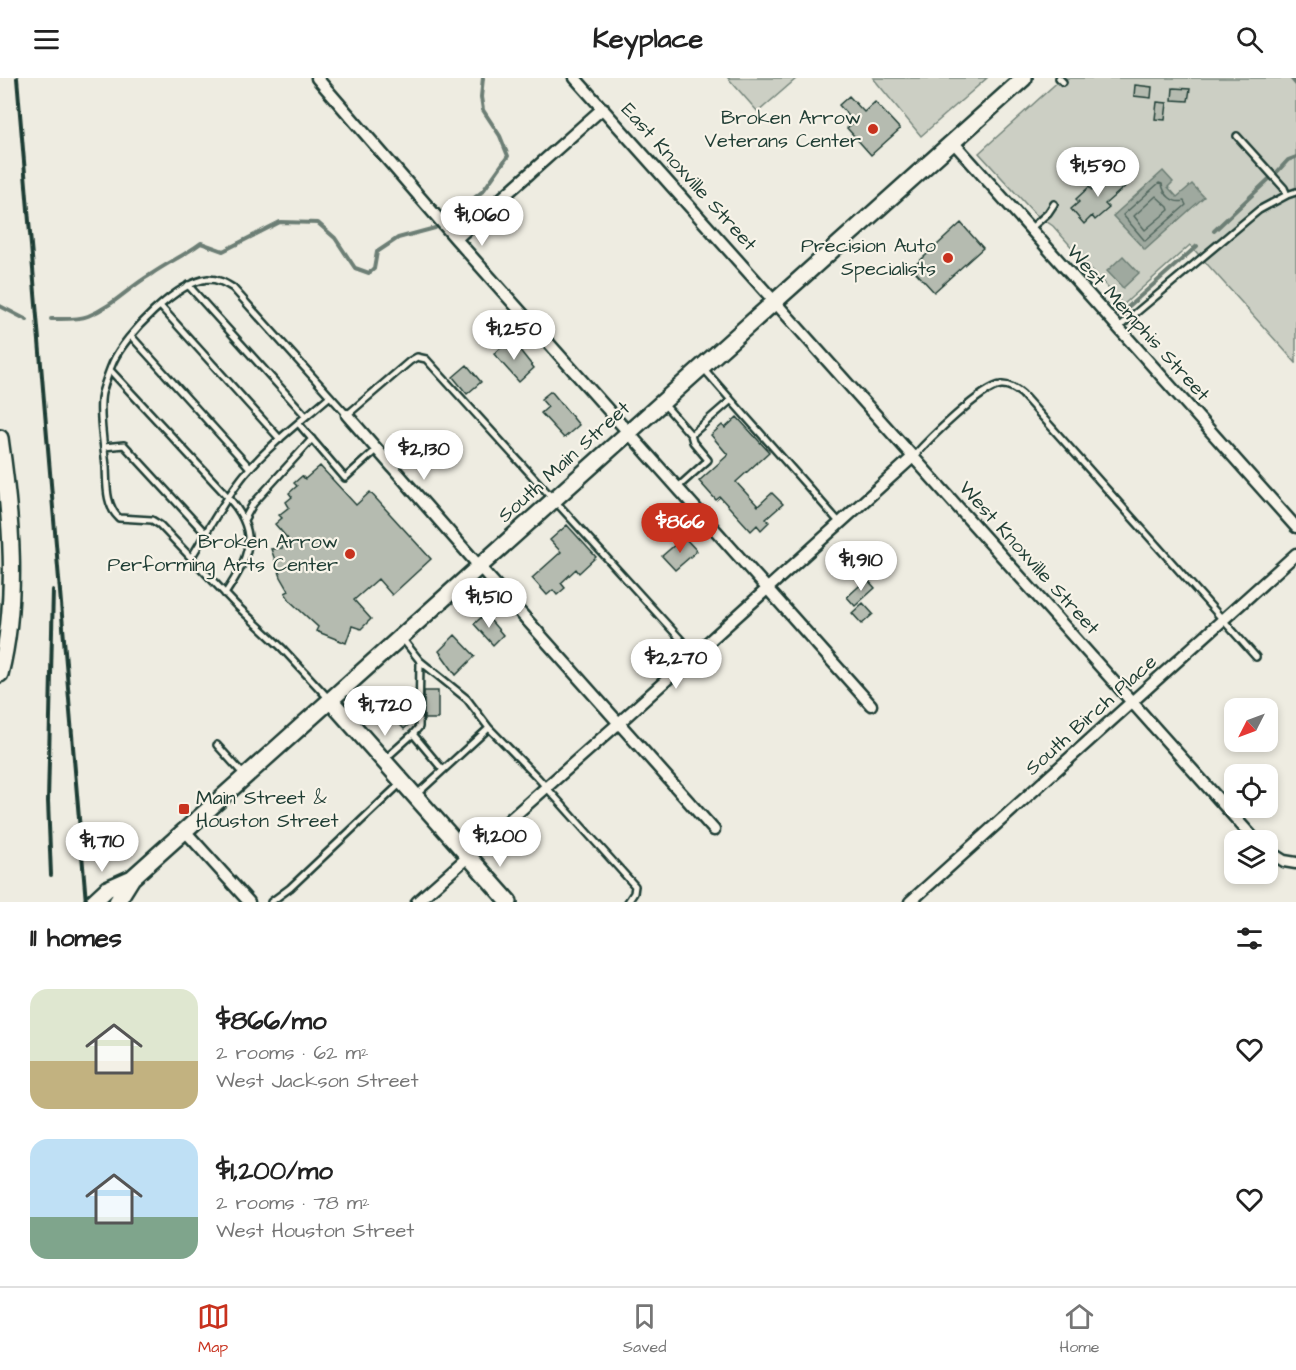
<!DOCTYPE html>
<meta charset="utf-8">
<style>
body{margin:0;font-family:"Architects Daughter",sans-serif;background:#f2f2f2;color:#222;height:100vh;display:flex;flex-direction:column;font-size:22px;white-space:nowrap}
*{box-sizing:border-box;margin:0}
p{font-size:20px;color:#767676}
.icon{flex:none;width:33px;height:33px;fill:none;stroke:currentColor;stroke-width:2;stroke-linecap:round;stroke-linejoin:round}
.map{position:relative;height:824px;overflow:hidden}
.sheet{display:flex;flex-direction:column;background:#fff;flex:1}
.sheet>*{flex:none}
.needle{width:39px;rotate:228deg}
.fabs{position:absolute;left:1224px;top:620px;display:grid;gap:12px}
.fabs a{display:grid;place-items:center;width:54px;height:54px;border-radius:12px;background:#fff;box-shadow:0 3px 9px #0003;font-size:30px}
.price{position:absolute;translate:-50% -51px;padding:0 14px;border-radius:21px;background:#fff;color:#222;font-size:20px;line-height:39px;filter:drop-shadow(0 2px 3px #0008)}
.price::after{content:'';position:absolute;left:50%;top:36px;width:18px;height:14px;margin-left:-9px;background:inherit;clip-path:polygon(0 0,100% 0,50% 100%)}
.price.active{background:#c8321e;color:#fff}
ul{padding:0;list-style:none}
li{display:flex;align-items:center;gap:18px;height:150px;padding:0 30px}
li span{display:grid;place-items:center;flex:none;width:168px;height:120px;border-radius:18px;color:#555}
li>.icon{margin-inline-start:auto}
span .icon{width:72px;height:72px;fill:#fffc;stroke-width:1}
li b{font-size:26px}
h2{display:flex;justify-content:space-between;align-items:center;height:72px;padding:0 30px;font-size:26px}
header{display:flex;justify-content:space-between;align-items:center;height:78px;padding:0 30px;background:#fff;font-size:27px;font-weight:700}
.tabs{display:flex;justify-content:space-around;align-items:center;height:84px;border-top:2px solid #e0e0e0;background:#fff;font-size:16px;color:#767676}
.tabs a{display:grid;justify-items:center;gap:3px}
.tabs .active{color:#c8321e}
.map>svg:first-child{display:block}
.green{fill:#cccfc4;stroke:#76867c;stroke-width:1.5}
.water{fill:#9fa99f;stroke:#6c7e74;stroke-width:1.5}
.lines{fill:none;stroke-linecap:round;stroke-linejoin:round}
.shore{stroke:#52685f;stroke-width:1.5}
.stream{stroke:#6c7e74;stroke-width:4}
.building{fill:#b5bbb0;stroke:#1f3d34;stroke-width:1.5}
.lane-casing{stroke:#1f3d34;stroke-width:10}
.street-casing{stroke:#1f3d34;stroke-width:15}
.secondary-casing{stroke:#1f3d34;stroke-width:20}
.lane{stroke:#f7f3e8;stroke-width:5}
.street{stroke:#f7f3e8;stroke-width:10}
.secondary{stroke:#f7f3e8;stroke-width:15}
.rail{stroke:#1f3d34;stroke-width:4}
.poi-dot{fill:#c8321e;stroke:#f7f3e8;stroke-width:2}
.labels{text-anchor:middle;dominant-baseline:central;stroke-width:4.5;stroke-linejoin:round;paint-order:stroke}
.poi-label{font-size:20px;fill:#1f3d34;stroke:#f7f3e8;text-anchor:end}
.street-label{font-size:20px;fill:#1f3d34;stroke:#f7f3e8}
</style>
<header><svg class="icon" aria-label="menu" viewBox="0 0 24 24"><path d="M4 6h16M4 12h16M4 18h16"/></svg>Keyplace<svg class="icon" aria-label="search" viewBox="0 0 24 24"><circle cx="10" cy="10" r="6"/><path d="M15 15l6 6"/></svg></header>
<div class="map">
<svg width="1296" height="824" viewBox="0 0 1296 824">
<rect width="100%" height="100%" fill="#eeece1"/>
<filter id="ink" filterUnits="userSpaceOnUse"><feTurbulence type="fractalNoise" baseFrequency=".0167" numOctaves="2"/><feDisplacementMap in="SourceGraphic" scale="12" xChannelSelector="R" yChannelSelector="G"/><feConvolveMatrix kernelMatrix="1 2 1 2 8 2 1 2 1" color-interpolation-filters="sRGB"/></filter>
<g filter="url(#ink)">
<path class="green" d="M728 0H797L758 34Z
M873 0H987L921 58Z
M1062 0H1296V285L1190 167 1123 227 1053 148 1034 135 979 75Z"/>
<path class="water" d="M1163 93 1173 104 1168 109 1177 119 1192 106 1204 119 1145 172 1113 138Z
M1123 178 1139 195 1123 210 1107 193Z"/>
<g class="lines">
<path class="shore" d="M1159 105 1162 106C1164 117 1173 126 1184 123L1186 127 1145 163 1123 137Z
M1156 118 1168 129 1169 132 1145 152 1134 138Z"/>
<path class="stream" d="M1291 0 1296 6
M1277 94 1288 82 1296 79
M450 139 483 113 508 78 500 58 483 32 481 19 483 0
M1214 153 1269 101
M0 228 27 242
M1128 229 1197 168
M51 241C62 241 78 242 88 238 113 228 128 210 150 197 167 185 185 177 201 165L223 173 280 144 318 145 335 160 355 190 369 195 374 191 377 174 398 160 435 150"/>
</g>
<path class="building" d="M1135 7 1152 9 1151 20 1134 18Z
M1173 10 1190 11 1188 23 1172 22Z
M849 18 864 34 875 24 900 51 871 77 847 50 854 44 839 27Z
M1157 24 1167 25 1165 42 1155 41Z
M1115 92 1128 106 1105 126 1109 130 1095 142 1092 138 1084 146 1071 131 1079 124 1076 121 1089 109 1092 112Z
M961 145 983 170 934 214 912 190Z
M511 261 534 290 519 304 494 276Z
M467 287 481 304 467 316 453 299Z
M551 313 579 347 564 360 541 335 548 329 541 321Z
M737 339 769 374 736 404 758 428 772 415 783 426 766 441 769 444 761 452 757 447 751 453 720 419 716 422 699 403 728 377 711 357 722 347 725 350Z
M320 388 356 427 370 414 431 481 392 517 378 501 354 522 371 541 361 551 352 548 346 565 316 553 318 549 291 524 285 515 289 513 281 499 271 471 282 470 283 466 288 461 275 446 282 440 279 437 289 429 286 424 292 419 289 415 297 408 294 405 302 398 305 401Z
M567 447 596 479 579 495 576 491 561 505 565 510 557 517 553 512 547 517 532 500 561 474 550 462Z
M684 459 697 473 675 492 662 478Z
M867 501 875 510 855 528 847 519Z
M863 525 873 536 862 546 852 535Z
M485 536 503 557 493 567 474 546Z
M455 557 475 578 456 597 439 573Z
M424 613H438V641H424Z
M406 617 414 627V642L404 651 388 634Z"/>
<g class="lines">
<defs>
<path id="lane" d="M1059 0 1063 4
M1237 58 1284 110 1287 117
M1030 151 1048 135 1054 126
M188 207 306 338
M161 229 280 361
M1119 249 1259 132 1287 117 1296 114
M131 258 250 390
M110 292 228 419C261 456 249 479 225 516
M731 322 840 445
M663 325 691 357 693 364 708 382 678 409
M298 345 345 400 377 371
M691 357 731 322 704 291
M104 369 124 367 206 456
M914 378C928 362 982 309 1001 307 1009 306 1016 311 1022 316L1256 579
M244 442 253 426 312 361
M191 480C208 452 224 422 244 397 269 367 301 343 330 318
M401 559 420 583 419 649 413 656
M420 583 467 621 489 650
M330 622 282 570 235 526 160 447 152 442 119 440C105 427 107 406 106 388 104 369 98 333 102 315 105 305 109 293 113 284 125 257 177 204 208 201 218 201 225 205 233 210L347 337 410 283 417 279 426 281 694 576
M217 667 244 697
M384 682 413 656 443 692
M416 717 489 650 538 700 635 808 634 815 628 824
M271 824 290 810 401 705"/>
<path id="street" d="M317 0 456 161 871 627
M575 0 1255 762
M953 64 1296 449
M456 161 603 30
M347 337 479 488 714 752
M185 753 249 824
M1268 773 1284 783 1296 785
M417 824 620 644 914 378
M910 824 1296 476"/>
<path id="secondary" d="M0 360C11 437 19 520 0 596
M330 622 509 824
M93 824 107 811 132 800
M117 824 132 800 1024 0"/>
</defs>
<use href="#lane" class="lane-casing"/>
<use href="#street" class="street-casing"/>
<use href="#secondary" class="secondary-casing"/>
<use href="#lane" class="lane"/>
<use href="#street" class="street"/>
<use href="#secondary" class="secondary"/>
<path class="rail" d="M17 0 86 824
M51 797 48 723 53 512"/>
</g>
</g>
<g class="poi-dot">
<circle cx="873" cy="51" r="6"/>
<circle cx="948" cy="180" r="6"/>
<circle cx="350" cy="476" r="6"/>
<rect x="178" y="725" width="12" height="12" rx="3"/>
</g>
<g class="labels">
<g class="poi-label">
<text x="861" y="40">Broken Arrow<tspan x="861" dy="23">Veterans Center</tspan></text>
<text x="936" y="168">Precision Auto<tspan x="936" dy="23">Specialists</tspan></text>
<text x="338" y="464">Broken Arrow<tspan x="338" dy="23">Performing Arts Center</tspan></text>
<text x="196" y="720" text-anchor="start">Main Street &amp;<tspan x="196" dy="23">Houston Street</tspan></text>
</g>
<g class="street-label">
<text transform="translate(689 99) rotate(48)">East Knoxville Street</text>
<text transform="translate(1138 245) rotate(48)">West Memphis Street</text>
<text transform="translate(564 384) rotate(-42)">South Main Street</text>
<text transform="translate(1029 480) rotate(48)">West Knoxville Street</text>
<text transform="translate(1091 637) rotate(-42)">South Birch Place</text>
</g>
</g>
</svg>
<div class="fabs">
<a><svg class="needle" viewBox="-14 -14 28 28"><path d="M0-13l5 13h-10z" fill="#e53935"/><path d="M0 13l5-13h-10z" fill="#767676"/></svg></a>
<a><svg class="icon" aria-label="locate" viewBox="0 0 24 24"><circle cx="12" cy="12" r="6"/><path d="M12 2v4M12 18v4M2 12h4M18 12h4"/></svg></a>
<a><svg class="icon" aria-label="layers" viewBox="0 0 24 24"><path d="M12 4l9 5-9 5-9-5zM3 14l9 5 9-5"/></svg></a>
</div>
<b class="price" style="left:1098px;top:120px">$1,590</b>
<b class="price" style="left:482px;top:169px">$1,060</b>
<b class="price" style="left:514px;top:283px">$1,250</b>
<b class="price" style="left:424px;top:403px">$2,130</b>
<b class="price active" style="left:680px;top:476px">$866</b>
<b class="price" style="left:861px;top:514px">$1,910</b>
<b class="price" style="left:489px;top:551px">$1,510</b>
<b class="price" style="left:676px;top:612px">$2,270</b>
<b class="price" style="left:385px;top:659px">$1,720</b>
<b class="price" style="left:500px;top:790px">$1,200</b>
<b class="price" style="left:102px;top:795px">$1,710</b>
</div>
<section class="sheet">
<h2>11 homes<svg class="icon" aria-label="filters" viewBox="0 0 24 24"><path d="M4 7h16M4 17h16"/><circle cx="9" cy="7" r="2"/><circle cx="15" cy="17" r="2"/></svg></h2>
<ul>
<li><span style="background:linear-gradient(#dfe7d0 60%,#c2b280 0)"><svg class="icon" aria-label="home" viewBox="0 0 24 24"><path d="M3 11l9-7 9 7M6 9v11h12V9"/></svg></span><div><b>$866/mo</b><p>2 rooms · 62 m²</p><p>West Jackson Street</p></div><svg class="icon" aria-label="heart" viewBox="0 0 24 24"><path d="M12 20l-8-8c-3-5 5-10 8-4 3-6 11-1 8 4z"/></svg></li>
<li><span style="background:linear-gradient(#bfe0f5 65%,#7fa58c 0)"><svg class="icon" aria-label="home" viewBox="0 0 24 24"><path d="M3 11l9-7 9 7M6 9v11h12V9"/></svg></span><div><b>$1,200/mo</b><p>2 rooms · 78 m²</p><p>West Houston Street</p></div><svg class="icon" aria-label="heart" viewBox="0 0 24 24"><path d="M12 20l-8-8c-3-5 5-10 8-4 3-6 11-1 8 4z"/></svg></li>
</ul>
</section>
<nav class="tabs">
<a class="active"><svg class="icon" aria-label="map" viewBox="0 0 24 24"><path d="M3 6l6-2 6 2 6-2v14l-6 2-6-2-6 2zM9 4v14M15 6v14"/></svg>Map</a>
<a><svg class="icon" aria-label="saved" viewBox="0 0 24 24"><path d="M7 4h10v16l-5-4-5 4z"/></svg>Saved</a>
<a><svg class="icon" aria-label="home" viewBox="0 0 24 24"><path d="M3 11l9-7 9 7M6 9v11h12V9"/></svg>Home</a>
</nav>
